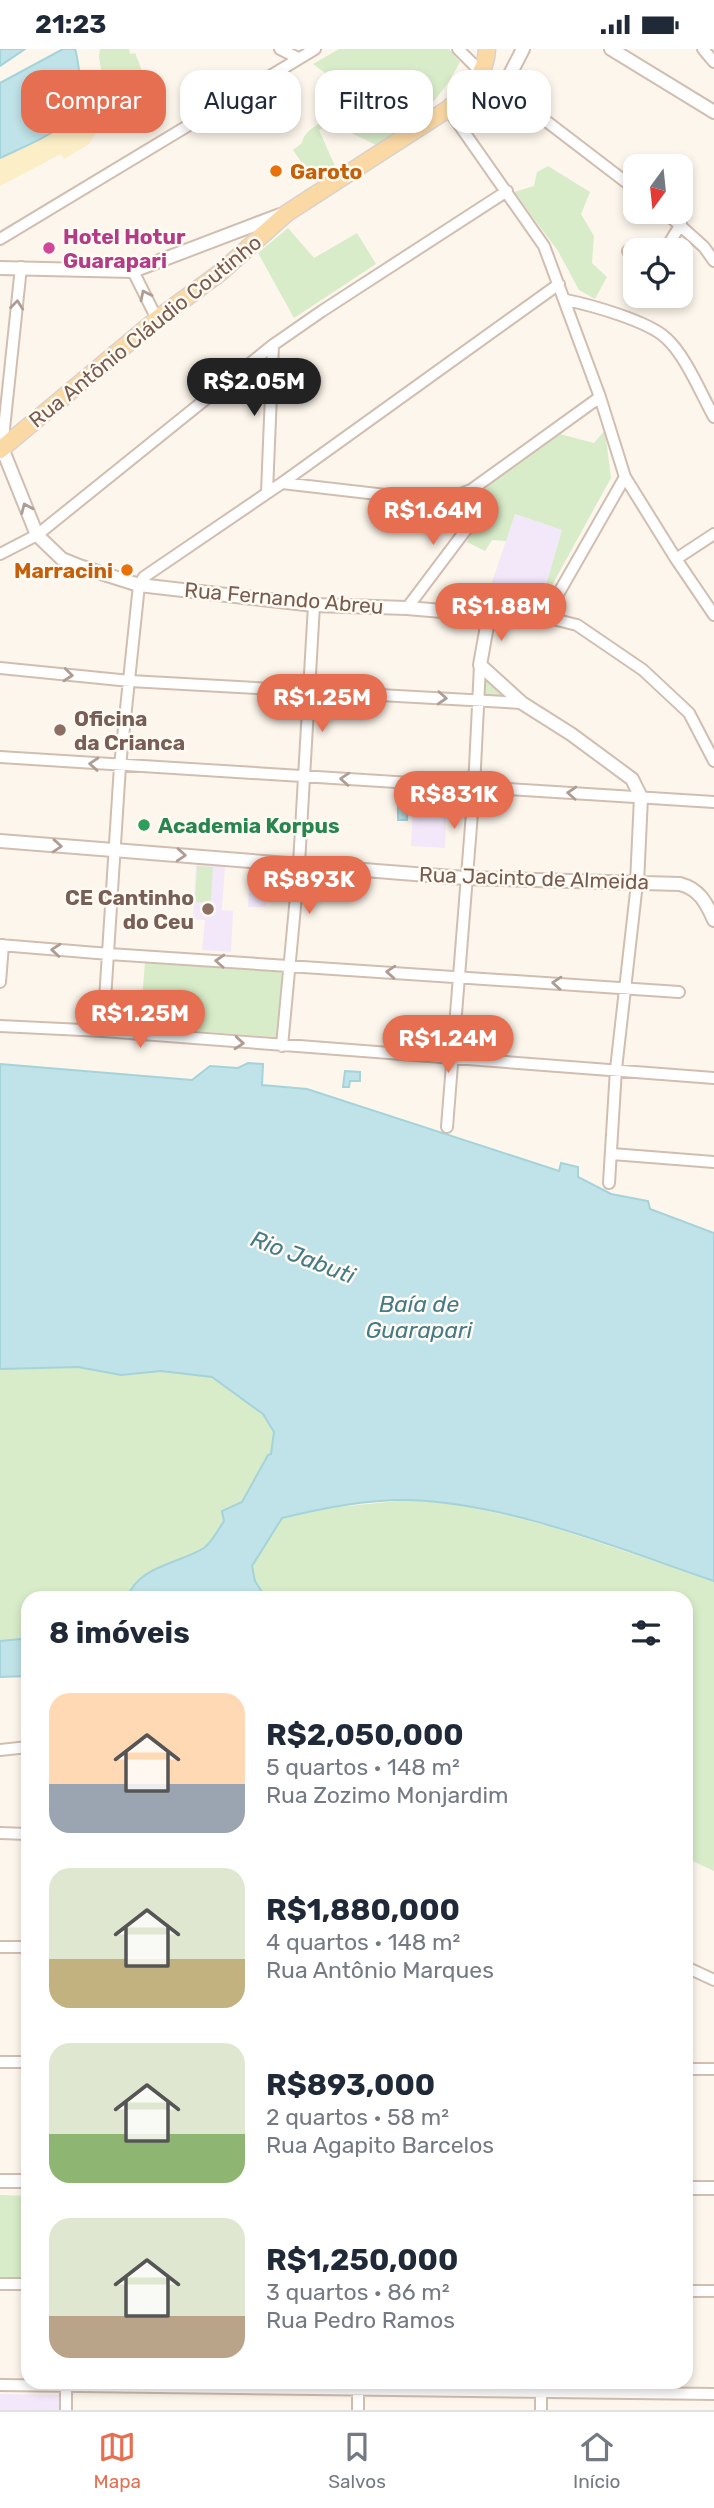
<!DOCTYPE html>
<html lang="pt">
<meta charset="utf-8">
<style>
body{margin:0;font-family:Rubik,sans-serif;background:#f6f6f7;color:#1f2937;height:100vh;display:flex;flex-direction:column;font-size:26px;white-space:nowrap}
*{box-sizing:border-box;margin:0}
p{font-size:23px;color:#747a83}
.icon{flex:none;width:38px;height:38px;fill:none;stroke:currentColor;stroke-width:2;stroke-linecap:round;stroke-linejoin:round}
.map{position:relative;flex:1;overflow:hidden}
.panel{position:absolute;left:21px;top:1542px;width:672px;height:798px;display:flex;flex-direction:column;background:#fff;border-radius:21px;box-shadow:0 4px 10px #0003}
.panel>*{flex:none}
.guide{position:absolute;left:21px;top:21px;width:672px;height:63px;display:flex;gap:14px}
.needle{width:46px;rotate:195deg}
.tools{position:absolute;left:623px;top:105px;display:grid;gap:14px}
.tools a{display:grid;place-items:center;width:70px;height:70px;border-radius:14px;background:#fff;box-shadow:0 4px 10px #0003;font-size:35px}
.price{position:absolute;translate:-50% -60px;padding:0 16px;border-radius:24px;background:#e76f51;color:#fff;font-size:23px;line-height:46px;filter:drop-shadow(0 2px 4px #0008)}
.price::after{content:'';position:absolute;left:50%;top:42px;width:21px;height:16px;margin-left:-10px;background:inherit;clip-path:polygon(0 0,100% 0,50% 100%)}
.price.selected{background:#222;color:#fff}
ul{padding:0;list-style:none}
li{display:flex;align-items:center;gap:21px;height:175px;padding:0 28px}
li span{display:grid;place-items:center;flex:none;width:196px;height:140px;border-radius:21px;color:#555}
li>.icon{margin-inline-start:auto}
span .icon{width:84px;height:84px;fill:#fffc;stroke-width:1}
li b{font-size:30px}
h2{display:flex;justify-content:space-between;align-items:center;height:84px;padding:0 28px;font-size:30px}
.pill{padding:0 24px;border-radius:21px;background:#fff;box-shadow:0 4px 10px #0003;font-size:24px;line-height:63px}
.pill.selected{background:#e76f51;color:#fff}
.status{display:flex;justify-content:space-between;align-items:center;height:49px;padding:0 35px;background:#fff;direction:ltr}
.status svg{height:19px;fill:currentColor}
.tabs{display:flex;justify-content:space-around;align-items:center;height:98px;border-top:2px solid #e0e1e3;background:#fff;font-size:19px;color:#747a83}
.tabs a{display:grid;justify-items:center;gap:4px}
.tabs .selected{color:#e76f51}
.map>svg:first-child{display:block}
.education{fill:#f3e8fa}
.green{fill:#d8ecc9}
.sand{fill:#fcefc7}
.water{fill:#bfe3e8;stroke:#a5d3da;stroke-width:2}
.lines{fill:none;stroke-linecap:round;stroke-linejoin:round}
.minor-casing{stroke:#d1beb0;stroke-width:14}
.tertiary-casing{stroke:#d1beb0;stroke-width:16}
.primary-casing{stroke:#dad1cd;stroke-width:19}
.minor{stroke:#fff;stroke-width:10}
.tertiary{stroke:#fff;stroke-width:12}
.primary{stroke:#fbd9a5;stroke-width:16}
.oneway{stroke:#af9d94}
.food-dot{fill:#e8710a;stroke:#fffaf3;stroke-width:2.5}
.hotel-dot{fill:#d1479c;stroke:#fffaf3;stroke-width:2.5}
.education-dot{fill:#8d6e63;stroke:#fffaf3;stroke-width:2.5}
.leisure-dot{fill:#2e9e5b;stroke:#fffaf3;stroke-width:2.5}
.labels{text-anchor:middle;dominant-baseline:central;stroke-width:5;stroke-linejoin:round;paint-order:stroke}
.food-label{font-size:21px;font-weight:bold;fill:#c56008;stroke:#fffaf3;text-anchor:start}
.hotel-label{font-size:21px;font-weight:bold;fill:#b23c85;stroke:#fffaf3;text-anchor:start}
.street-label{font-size:21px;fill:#7a5c4d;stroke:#fffaf3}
.education-label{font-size:21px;font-weight:bold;fill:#785e54;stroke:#fffaf3;text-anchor:start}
.leisure-label{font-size:21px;font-weight:bold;fill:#27864d;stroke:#fffaf3;text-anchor:start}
.water-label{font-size:23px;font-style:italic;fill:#437c86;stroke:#fffaf3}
</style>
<div class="status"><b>21:23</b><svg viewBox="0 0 49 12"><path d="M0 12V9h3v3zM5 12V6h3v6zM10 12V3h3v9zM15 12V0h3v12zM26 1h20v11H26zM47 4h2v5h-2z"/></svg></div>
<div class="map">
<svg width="714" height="2361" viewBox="0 0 714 2361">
<rect width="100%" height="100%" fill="#fdf6ec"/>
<path class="education" d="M515 465 562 481 539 560 484 557Z
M414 742 447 744 445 799 411 797Z
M196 815 225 817 222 861 233 862 231 903 202 901 205 871 193 870Z
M250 819 268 820 266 858H248Z
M0 2345 61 2346V2361H0Z"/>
<path class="green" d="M100 0H129L130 5 135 4 148 36 139 35 120 41 103 34 99 8Z
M339 0H449L460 13C437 57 417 69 376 96L333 75 319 81 335 117 314 131 293 101 302 94C304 81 319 75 329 69L332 44 329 27 313 15Z
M548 117 590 143 581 165 594 187 592 214 607 228 595 250 579 241 558 202 514 143 534 137 537 123Z
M288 179 314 209 357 184 376 215 294 269 258 204Z
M605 381 611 429 539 560 562 481 515 465 506 492 492 491 485 502 467 493 478 470 476 444 556 384 594 394Z
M484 627 509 647 484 646Z
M197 817 213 818 211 854 195 853Z
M145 912 282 923 277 988 140 978Z
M78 1318 121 1326 161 1322 212 1328 263 1365 274 1383 271 1405 268 1407 242 1453 222 1462 224 1472C218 1481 212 1493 204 1499 178 1515 138 1517 127 1549H28V1591L0 1592V1320Z
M408 1451 464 1456 549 1477 714 1532V1822L686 1809V1549H266L255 1532 252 1517 282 1469 317 1460Z
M0 2146 28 2147V2231H0Z"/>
<path class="sand" d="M103 34 121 43 89 95 64 110 61 105 0 137V109C35 92 80 80 83 35Z"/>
<path class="water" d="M0 0H25L0 17Z
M63 0H75C78 9 78 18 80 27 81 35 84 40 82 49 76 79 25 97 0 109V34Z
M398 751H408L407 771H398Z
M248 1014 263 1015 262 1036 307 1040 559 1122 561 1114 578 1118V1128L611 1145 648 1152 650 1160 714 1184V1532C620 1500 509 1454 409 1451 368 1450 322 1459 282 1469L252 1517 255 1532 266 1549H127C138 1517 178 1515 204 1499 212 1493 218 1481 224 1472L222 1462 242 1453 268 1406 271 1405 274 1383 263 1365 212 1328 161 1322 121 1326 78 1318 0 1320V1015L192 1031 210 1017 238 1019Z
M345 1022 360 1023V1032H350L349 1038H343Z
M21 1590 28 1591V1627L0 1628V1592Z"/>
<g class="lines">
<defs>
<path id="minor" d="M280 0 298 9
M458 0 483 25
M703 0 714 13
M503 39 635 140
M448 60 544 197 600 348 625 428 676 510 714 566
M665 163 704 198 714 212
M0 190 315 0
M665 201 681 175
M628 202 635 207
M133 222 157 270
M669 247 677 251
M566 251C591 256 648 272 666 289 686 307 701 345 714 368
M2 399 21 218
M282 434 429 451 452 448 471 441 600 348
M267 443 273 296
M0 505 37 486 273 296 322 262 507 142
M676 510 714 485
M407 559 468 478 473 462 471 441
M489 566 545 568 577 576 643 621 689 664 714 712
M545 568 625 428
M0 619 130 632 522 654
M0 708 714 753
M0 896 109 905 679 943
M0 933 3 896
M0 977 103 982 714 1029
M103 982 120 717 139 536 144 528 282 434 559 235
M282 997 299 815 314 556
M447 1078 474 739 480 616
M612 1105 714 1113
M609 1134 616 1020 637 834
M0 1701 28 1698
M0 1784 28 1785
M0 1898H28
M686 1918 714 1931
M0 2013H28
M686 2020H714
M0 2235H28
M686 2242H714
M0 2336 714 2345
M66 2361V2337
M358 2361V2333
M541 2361V2333"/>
<path id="tertiary" d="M611 0 714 63
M483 25 503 39 523 0
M0 219 133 222 280 166
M2 399 37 486 62 510 79 517 139 536 314 556 407 559 489 566 480 616 522 654 571 685 632 730 641 748 637 834
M0 792 465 829 680 835C699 840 706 853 714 871
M0 2132H28
M686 2139H714"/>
<path id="primary" d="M0 401 157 270 221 223 287 164 448 60C468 42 486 28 487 0"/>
</defs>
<use href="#minor" class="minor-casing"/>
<use href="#tertiary" class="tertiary-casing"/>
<use href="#primary" class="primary-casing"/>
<use href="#minor" class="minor"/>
<use href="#tertiary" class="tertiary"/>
<use href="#primary" class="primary"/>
</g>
<defs><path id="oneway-chevron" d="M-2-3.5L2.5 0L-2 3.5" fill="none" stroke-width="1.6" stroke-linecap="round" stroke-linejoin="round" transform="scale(1.75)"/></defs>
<g class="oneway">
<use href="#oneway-chevron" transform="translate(145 246) rotate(-116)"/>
<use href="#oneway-chevron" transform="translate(17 256) rotate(-84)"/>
<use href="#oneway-chevron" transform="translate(26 459) rotate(-113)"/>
<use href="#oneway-chevron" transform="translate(68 626) rotate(6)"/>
<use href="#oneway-chevron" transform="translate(442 649) rotate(3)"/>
<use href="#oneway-chevron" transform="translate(94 715) rotate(-176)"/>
<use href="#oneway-chevron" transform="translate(345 730) rotate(-176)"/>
<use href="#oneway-chevron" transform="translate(572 744) rotate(-177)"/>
<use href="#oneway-chevron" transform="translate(57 797) rotate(4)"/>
<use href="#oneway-chevron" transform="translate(181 806) rotate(4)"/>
<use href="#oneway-chevron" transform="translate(56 901) rotate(-175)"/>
<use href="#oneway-chevron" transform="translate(220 912) rotate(-177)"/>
<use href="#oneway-chevron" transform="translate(391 923) rotate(-176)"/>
<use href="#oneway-chevron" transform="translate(557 934) rotate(-176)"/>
<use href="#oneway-chevron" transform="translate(239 994) rotate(5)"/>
</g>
<g class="food-dot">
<circle cx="276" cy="122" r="7"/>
<circle cx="127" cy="521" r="7"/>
</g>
<circle class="hotel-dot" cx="49" cy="199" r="7"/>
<g class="education-dot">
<circle cx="60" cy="681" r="7"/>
<circle cx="208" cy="860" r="7"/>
</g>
<circle class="leisure-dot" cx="144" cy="776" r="7"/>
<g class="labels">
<g class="food-label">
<text x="290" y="122">Garoto</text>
<text x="113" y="521" text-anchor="end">Marracini</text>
</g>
<g class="hotel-label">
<text x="63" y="187">Hotel Hotur<tspan x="63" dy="24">Guarapari</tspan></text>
</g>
<g class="street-label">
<text transform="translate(145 282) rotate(-39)">Rua Antônio Cláudio Coutinho</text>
<text transform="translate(284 549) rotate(5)">Rua Fernando Abreu</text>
<text transform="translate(534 829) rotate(2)">Rua Jacinto de Almeida</text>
</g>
<g class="education-label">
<text x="74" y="669">Oficina<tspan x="74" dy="24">da Crianca</tspan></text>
<text x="194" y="848" text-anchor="end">CE Cantinho<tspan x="194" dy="24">do Ceu</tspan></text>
</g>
<g class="leisure-label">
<text x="158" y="776">Academia Korpus</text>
</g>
<g class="water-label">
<text transform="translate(303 1208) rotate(21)">Rio Jabuti</text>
<text x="419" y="1255">Baía de<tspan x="419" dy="26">Guarapari</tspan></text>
</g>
</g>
</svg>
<div class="tools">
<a><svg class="needle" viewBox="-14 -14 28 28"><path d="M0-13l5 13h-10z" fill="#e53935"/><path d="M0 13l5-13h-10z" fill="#747a83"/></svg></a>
<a><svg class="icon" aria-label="locate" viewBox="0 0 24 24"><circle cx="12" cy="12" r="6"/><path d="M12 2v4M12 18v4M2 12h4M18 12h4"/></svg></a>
</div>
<b class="price selected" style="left:254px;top:369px">R$2.05M</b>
<b class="price" style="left:433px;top:498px">R$1.64M</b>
<b class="price" style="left:501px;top:594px">R$1.88M</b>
<b class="price" style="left:322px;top:685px">R$1.25M</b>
<b class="price" style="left:454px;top:782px">R$831K</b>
<b class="price" style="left:309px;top:867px">R$893K</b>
<b class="price" style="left:140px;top:1001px">R$1.25M</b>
<b class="price" style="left:448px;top:1026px">R$1.24M</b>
<div class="guide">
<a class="pill selected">Comprar</a>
<a class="pill">Alugar</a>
<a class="pill">Filtros</a>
<a class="pill">Novo</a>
</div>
<section class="panel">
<h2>8 imóveis<svg class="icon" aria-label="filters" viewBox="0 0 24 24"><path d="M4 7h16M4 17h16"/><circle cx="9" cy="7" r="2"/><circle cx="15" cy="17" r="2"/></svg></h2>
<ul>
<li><span style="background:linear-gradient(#ffd9b3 65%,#9aa5b1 0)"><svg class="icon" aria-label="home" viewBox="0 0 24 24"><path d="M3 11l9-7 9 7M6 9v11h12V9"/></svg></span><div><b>R$2,050,000</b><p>5 quartos · 148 m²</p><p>Rua Zozimo Monjardim</p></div></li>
<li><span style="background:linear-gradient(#dfe7d0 65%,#c2b280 0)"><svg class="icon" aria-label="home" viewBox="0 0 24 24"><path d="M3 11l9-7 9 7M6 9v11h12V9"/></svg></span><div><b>R$1,880,000</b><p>4 quartos · 148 m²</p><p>Rua Antônio Marques</p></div></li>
<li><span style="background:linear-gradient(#dfe7d0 65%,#8fb573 0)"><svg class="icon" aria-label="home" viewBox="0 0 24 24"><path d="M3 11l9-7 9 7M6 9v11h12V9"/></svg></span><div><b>R$893,000</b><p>2 quartos · 58 m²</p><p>Rua Agapito Barcelos</p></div></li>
<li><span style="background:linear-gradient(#dfe7d0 70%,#b9a48a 0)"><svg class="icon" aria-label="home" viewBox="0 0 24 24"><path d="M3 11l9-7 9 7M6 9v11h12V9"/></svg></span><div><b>R$1,250,000</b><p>3 quartos · 86 m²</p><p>Rua Pedro Ramos</p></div></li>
</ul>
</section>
</div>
<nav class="tabs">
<a class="selected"><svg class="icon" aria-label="map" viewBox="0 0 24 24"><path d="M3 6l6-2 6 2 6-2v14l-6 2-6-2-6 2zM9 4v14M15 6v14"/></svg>Mapa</a>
<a><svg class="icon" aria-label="saved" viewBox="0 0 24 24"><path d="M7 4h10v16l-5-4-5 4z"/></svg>Salvos</a>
<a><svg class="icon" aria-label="home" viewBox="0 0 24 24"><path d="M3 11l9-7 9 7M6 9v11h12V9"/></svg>Início</a>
</nav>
